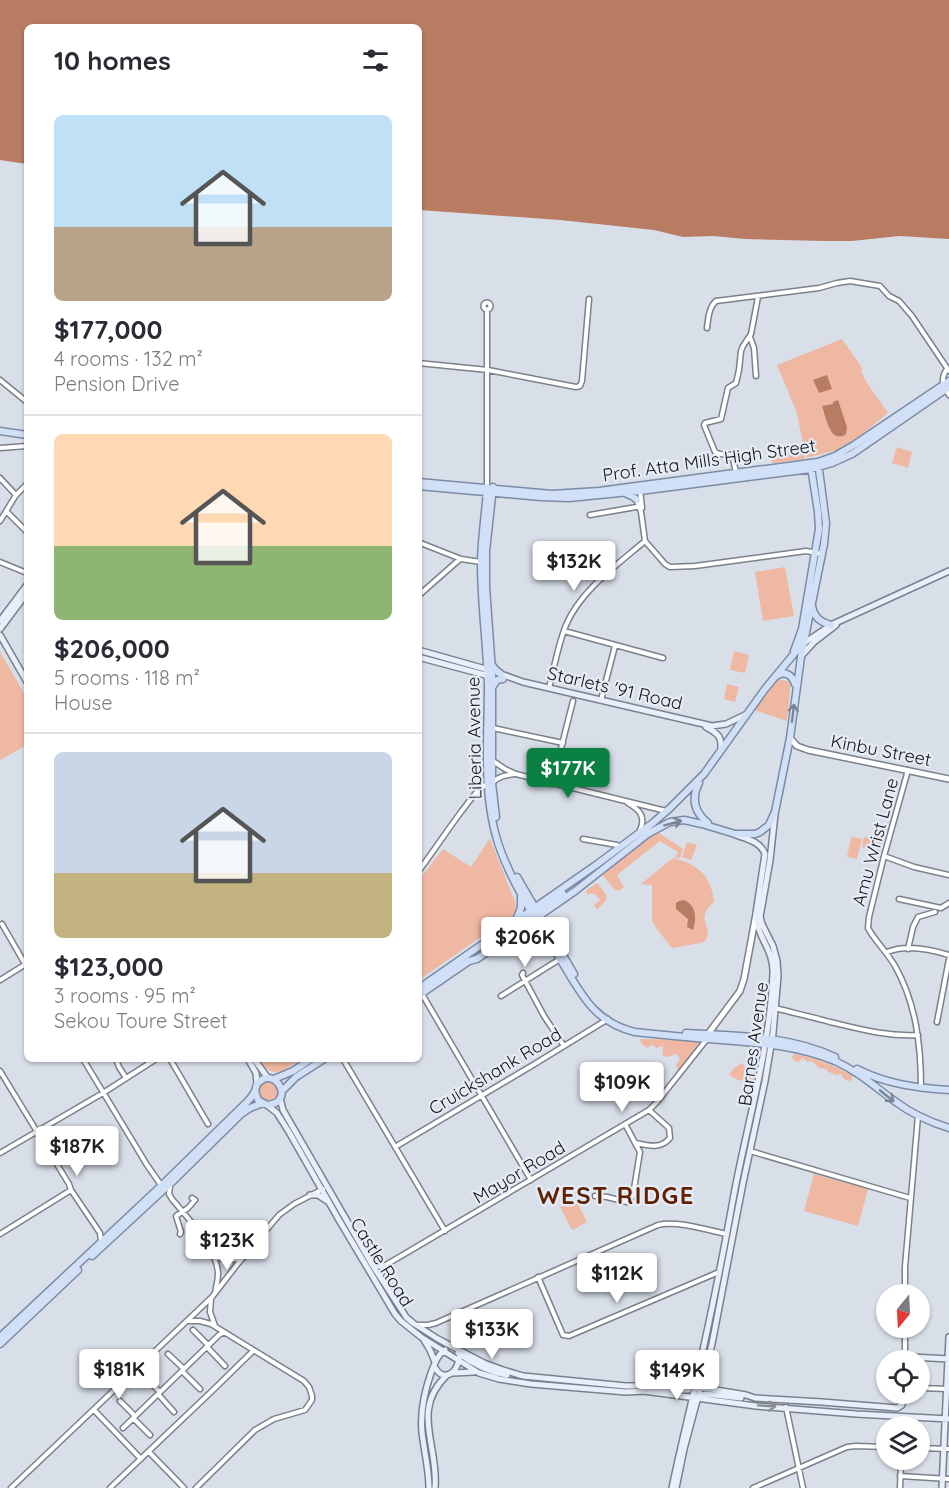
<!DOCTYPE html>
<meta charset="utf-8">
<style>
body{margin:0;font-family:Quicksand,sans-serif;background:#f7f7f7;color:#2b2b33;height:100vh;display:flex;flex-direction:column;font-size:22px;white-space:nowrap}
*{box-sizing:border-box;margin:0}
p{font-size:20px;color:#7c7c81}
.icon{flex:none;width:33px;height:33px;fill:none;stroke:currentColor;stroke-width:2;stroke-linecap:round;stroke-linejoin:round}
.map{position:relative;flex:1;overflow:hidden}
.panel{position:absolute;left:24px;top:24px;width:398px;height:1038px;display:flex;flex-direction:column;background:#fff;border-radius:9px;box-shadow:0 2px 4px #0004}
.panel>*{flex:none}
.needle{width:39px;rotate:198deg}
.controls{position:absolute;left:876px;top:1284px;display:grid;gap:12px}
.controls a{display:grid;place-items:center;width:54px;height:54px;border-radius:50%;background:#fff;box-shadow:0 2px 4px #0004;font-size:30px}
.price{position:absolute;translate:-50% -51px;padding:0 14px;border-radius:6px;background:#fff;color:#222;font-size:20px;line-height:39px;filter:drop-shadow(0 2px 3px #0008)}
.price::after{content:'';position:absolute;left:50%;top:36px;width:18px;height:14px;margin-left:-9px;background:inherit;clip-path:polygon(0 0,100% 0,50% 100%)}
.price.active{background:#0b8043;color:#fff}
ul{padding:0;list-style:none}
li{display:grid;align-content:center;gap:12px;height:318px;padding:0 30px}
li+li{border-top:2px solid #e1e1e2}
li span{display:grid;place-items:center;height:186px;border-radius:9px;color:#555}
li>.icon{margin-inline-start:auto}
span .icon{width:108px;height:108px;fill:#fffc;stroke-width:1}
li b{font-size:26px}
h2{display:flex;justify-content:space-between;align-items:center;height:72px;padding:0 30px;font-size:26px}
.map>svg:first-child{display:block}
.green{fill:#eeb8a2}
.water{fill:#b87c63}
.lines{fill:none;stroke-linecap:round;stroke-linejoin:round}
.stream{stroke:#b87c63;stroke-width:1.5}
.minor-casing{stroke:#7b818a;stroke-width:7}
.tertiary-casing{stroke:#7b818a;stroke-width:8}
.secondary-casing{stroke:#7b818a;stroke-width:8}
.primary-casing{stroke:#7b8ba5;stroke-width:9}
.minor{stroke:#fff;stroke-width:4}
.tertiary{stroke:#fff;stroke-width:5}
.secondary{stroke:#e8effb;stroke-width:5}
.primary{stroke:#d1e0f7;stroke-width:6}
.oneway{stroke:#7b8492}
.oneway2{stroke:#888c94}
.labels{text-anchor:middle;dominant-baseline:central;stroke-width:4.5;stroke-linejoin:round;paint-order:stroke}
.street-label{font-size:18px;fill:#121417;stroke:#e6ecf7}
.district-label{font-size:24px;font-weight:bold;letter-spacing:1.5px;fill:#602200;stroke:#e6ecf7}
</style>
<div class="map">
<svg width="949" height="1488" viewBox="0 0 949 1488">
<rect width="100%" height="100%" fill="#d9dfe9"/>
<path class="green" d="M842 339 861 366 862 370 861 371 867 383 888 413 860 436 836 450 807 458 805 452V459L772 463 771 448 803 444 797 413 777 365Z
M897 447 912 452 908 468 892 463Z
M785 567 794 616 763 621 755 572Z
M734 651 749 655 745 673 730 670Z
M0 652 27 698V745L0 760Z
M778 679 791 682 787 721 754 710Z
M727 684 739 687 735 702 724 699Z
M656 831 683 849 680 858H675L678 852 660 841 617 875 624 887 619 891 614 889 601 873Z
M851 837 862 839 857 859 847 857Z
M864 837 882 841 880 851 862 847Z
M490 838 515 902 517 912 419 980 418 881 443 849 471 867Z
M687 842 697 845 691 860 682 857Z
M673 858C697 864 711 875 714 901 712 905 706 909 705 914 702 924 712 929 706 940L701 943 672 948 656 928 652 920V885L641 884Z
M597 883C607 895 612 898 597 909L594 905 600 900 596 895 591 893 588 895 586 891Z
M530 931 531 933 538 935 542 931 553 949 541 955 530 939 510 952 507 948 511 946 510 944Z
M640 1039 699 1040 700 1042 678 1071 676 1065 680 1058 676 1054 668 1057 663 1056V1046L656 1048 652 1045 647 1048 641 1043Z
M794 1054C818 1058 831 1065 852 1075V1080L849 1081 844 1079 841 1074 836 1075 827 1071V1069L819 1068 812 1061 808 1062 802 1058 799 1062 794 1061 792 1057Z
M258 1059H297L298 1061C281 1073 272 1079 258 1059Z
M742 1063 754 1079 752 1082 738 1080 729 1075 733 1069Z
M258 1091a10 10 0 1 1 20 0a10 10 0 1 1-20 0Z
M814 1174 868 1189 858 1226 804 1211Z
M576 1200 587 1222 572 1230 560 1207Z"/>
<path class="water" d="M0 0H949V239L899 236 852 241H824L745 239 713 236 683 237 654 230 560 220 419 210 418 27H27V164L0 160Z
M827 375 832 389 819 393 813 380Z
M838 400 847 427 846 434C830 445 826 417 822 406L833 404V402Z
M684 900C696 905 697 918 693 930L687 927 688 919 676 909V903L679 901Z"/>
<g class="lines">
<path class="stream" d="M2 1078 27 1119"/>
<defs>
<path id="minor" d="M483.5 306a3.5 3.5 0 1 1 7 0a3.5 3.5 0 1 1-7 0Z
M487 310V487
M707 328C708 319 709 307 716 301L819 288 837 283 850 281 880 286 889 296 899 301 912 316 949 371
M750 337 754 348 756 376
M418 363 488 370 576 387 580 386 582 381 589 299
M947 369C940 379 943 385 949 395
M0 380 27 402
M0 448 27 446
M736 472 732 455 720 454 715 452 704 425 705 423 721 419 728 388 736 383 739 370 741 351 743 346 751 334 758 297
M0 478 16 495
M640 489 642 508
M636 498 641 512 645 541 665 564 670 567 695 566 806 551 822 554
M7 512 27 532
M590 515 642 506
M0 521 16 495 27 484
M418 542 461 559 481 562
M0 562 27 573
M418 596 460 559
M564 631 663 658
M549 688C554 668 558 645 566 625 581 590 617 565 645 541
M601 700 615 646
M493 728 563 743
M493 761 505 769 516 774 666 811
M908 770 884 856 869 917 868 928C875 941 887 952 895 966 916 1003 921 1045 921 1088
M492 783C499 776 506 775 515 774
M552 784 573 701
M628 803C640 810 646 817 640 830
M583 839 617 845
M884 856 914 867 949 875
M418 872C433 852 446 832 461 812 469 802 475 791 487 784
M899 899 941 908 949 903
M2 924 25 964
M908 949 913 927 918 917 935 912
M887 952C906 944 930 949 949 955
M523 973 522 975 544 1016 564 1046
M0 980 26 964
M422 994 531 1180
M501 996 560 959
M775 1008C794 1013 812 1017 830 1022 860 1029 888 1037 918 1035
M937 1022 949 959
M83 1059 147 1165 161 1185
M116 1059 119 1067 126 1078
M170 1059 208 1124
M343 1059 445 1231
M0 1071 69 1184 71 1190 100 1233 101 1242
M636 1143C649 1146 661 1149 670 1138L669 1128 649 1110
M395 1147 533 1065 608 1019
M750 1151 910 1198
M0 1153 103 1093 156 1059
M170 1186 169 1194 172 1199C186 1216 218 1250 218 1274 218 1280 216 1287 215 1293
M595 1196 607 1197 627 1202 630 1200 633 1195 640 1152 625 1124
M0 1234 71 1190
M180 1234 181 1232 176 1216 188 1208 195 1200 192 1198
M213 1256 226 1260 241 1259
M384 1266 649 1110 657 1102 707 1039
M538 1277 563 1335 569 1336 719 1272
M905 1294V1267L918 1116
M211 1299 210 1312 215 1326
M187 1321H200L211 1324 304 1381 309 1387 312 1396V1400L305 1410 274 1419 255 1430 196 1488
M416 1325H428L436 1323 658 1225C675 1220 708 1230 726 1234
M905 1328V1354
M193 1330 208 1345
M207 1347 225 1366
M168 1354 184 1369
M647 1366 658 1384
M182 1371 200 1389
M144 1377 160 1392
M920 1388 948 1389
M158 1394 174 1412
M120 1401 135 1416
M786 1407 803 1488
M94 1410 141 1459
M133 1418 150 1435
M902 1426V1417
M123 1428 219 1335 224 1332
M920 1448 949 1449
M149 1452 184 1488
M900 1476 949 1479
M11 1488 212 1297 236 1266 279 1215 294 1204 323 1189
M110 1488 212 1391 253 1351
M753 1488 847 1447 856 1446 886 1447
M900 1488 901 1460"/>
<path id="tertiary" d="M790 738 797 746 808 750 949 779
M708 1034 740 991 744 979 756 914"/>
<path id="secondary" d="M0 621 27 585
M0 629 27 593
M0 635 27 682
M804 643 831 625 949 571
M418 650 489 670
M803 654 814 642 836 625
M418 657 489 676
M498 673 523 682 712 726 726 724 747 714
M706 727C717 733 722 736 721 749
M248 1059 256 1073 257 1084
M254 1059 268 1078
M280 1098 283 1110 373 1266 401 1309 406 1317 413 1323 438 1339 484 1363 503 1370 523 1376 626 1386 673 1385 710 1389 746 1395 755 1398 822 1402 897 1408 902 1405 903 1394
M267 1105 277 1113 289 1132 339 1220 395 1314 401 1321 421 1337 479 1373 499 1379 531 1384 626 1392 644 1391 756 1406 856 1414 949 1419
M310 1195H318L327 1201
M373 1266H384L380 1276
M424 1340 430 1350 435 1362
M458 1353C474 1365 488 1372 507 1375
M905 1360 912 1357 949 1359
M434 1366C443 1383 457 1374 459 1358
M453 1373 474 1372
M649 1390H688
M697 1396 706 1394 741 1398
M429 1488C429 1469 424 1451 422 1432 420 1411 424 1393 431 1373 435 1363 437 1355 445 1350
M435 1488C439 1446 410 1410 447 1375
M672 1488C680 1449 690 1411 698 1372 712 1311 724 1250 735 1189 749 1117 770 1046 773 973 774 949 756 937 756 913L765 854C761 842 747 839 736 835
M676 1488 684 1449 712 1344 743 1183 765 1081 773 1033 778 976 777 961 773 946 762 924 760 917 770 860 775 814
M942 1488 949 1337"/>
<path id="primary" d="M0 431 27 435
M418 482 552 494 599 491 818 462 835 456 854 445 949 381
M418 486 541 497 569 498 640 491 811 469 832 463 852 454 949 387
M487 487C486 512 481 538 481 564 481 604 487 645 488 686 488 738 482 793 498 843 512 885 538 922 560 959 581 993 593 1022 635 1032 664 1035 693 1038 722 1040 761 1043 799 1046 835 1061 859 1072 875 1087 896 1102 912 1114 930 1122 949 1128
M493 487 486 551V587L492 671V783L496 817
M627 494 632 496 637 500
M812 606C814 617 820 622 831 625
M794 651 802 629 819 529 818 512 811 467
M492 665 496 670 501 674
M776 676C785 670 792 675 795 684
M493 686 497 680 503 679
M699 783C691 799 694 812 708 823
M517 877 574 974
M536 916 538 912 563 894
M515 922 521 908V897
M516 928 534 914
M418 989 596 865 654 822 670 808 704 774 765 689 803 643
M418 996 469 961 477 959 575 891 649 833 670 822 684 820 702 824 735 834H755L760 832 769 825 775 812 790 738 801 657 824 544 826 523 818 462
M686 1033C736 1036 788 1035 835 1057
M857 1069C886 1084 917 1088 949 1090
M274 1079 293 1071 311 1059
M282 1091 296 1077 324 1059
M92 1256 172 1182 241 1114 250 1108 263 1103
M0 1337 161 1186 247 1102C250 1099 253 1095 255 1091 257 1086 255 1086 259 1082 276 1066 296 1103 267 1105L258 1100 255 1091
M0 1344 78 1270"/>
</defs>
<use href="#minor" class="minor-casing"/>
<use href="#tertiary" class="tertiary-casing"/>
<use href="#secondary" class="secondary-casing"/>
<use href="#primary" class="primary-casing"/>
<use href="#minor" class="minor"/>
<use href="#tertiary" class="tertiary"/>
<use href="#secondary" class="secondary"/>
<use href="#primary" class="primary"/>
</g>
<defs><path id="oneway-shaft" d="M-6 0H5M1.5-3L5.5 0L1.5 3" fill="none" stroke-width="1.6" stroke-linecap="round" stroke-linejoin="round" transform="scale(1.5)"/></defs>
<g class="oneway">
<use href="#oneway-shaft" transform="translate(793 713) rotate(-83)"/>
<use href="#oneway-shaft" transform="translate(673 823) rotate(-15)"/>
<use href="#oneway-shaft" transform="translate(887 1096) rotate(39)"/>
</g>
<use class="oneway2" href="#oneway-shaft" transform="translate(767 1406) rotate(4)"/>
<g class="labels">
<g class="street-label">
<text transform="translate(709 460) rotate(-8)">Prof. Atta Mills High Street</text>
<text transform="translate(615 688) rotate(13)">Starlets '91 Road</text>
<text transform="translate(474 738) rotate(-91)">Liberia Avenue</text>
<text transform="translate(881 750) rotate(11)">Kinbu Street</text>
<text transform="translate(875 842) rotate(-75)">Amu Wrist Lane</text>
<text transform="translate(753 1044) rotate(-82)">Barnes Avenue</text>
<text transform="translate(495 1071) rotate(-31)">Cruickshank Road</text>
<text transform="translate(519 1172) rotate(-31)">Mayor Road</text>
<text transform="translate(382 1262) rotate(58)">Castle Road</text>
</g>
<g class="district-label">
<text x="616" y="1195">WEST RIDGE</text>
</g>
</g>
</svg>
<div class="controls">
<a><svg class="needle" viewBox="-14 -14 28 28"><path d="M0-13l5 13h-10z" fill="#e53935"/><path d="M0 13l5-13h-10z" fill="#7c7c81"/></svg></a>
<a><svg class="icon" aria-label="locate" viewBox="0 0 24 24"><circle cx="12" cy="12" r="6"/><path d="M12 2v4M12 18v4M2 12h4M18 12h4"/></svg></a>
<a><svg class="icon" aria-label="layers" viewBox="0 0 24 24"><path d="M12 4l9 5-9 5-9-5zM3 14l9 5 9-5"/></svg></a>
</div>
<b class="price" style="left:574px;top:592px">$132K</b>
<b class="price active" style="left:568px;top:799px">$177K</b>
<b class="price" style="left:525px;top:968px">$206K</b>
<b class="price" style="left:622px;top:1113px">$109K</b>
<b class="price" style="left:77px;top:1177px">$187K</b>
<b class="price" style="left:227px;top:1271px">$123K</b>
<b class="price" style="left:617px;top:1304px">$112K</b>
<b class="price" style="left:492px;top:1360px">$133K</b>
<b class="price" style="left:119px;top:1400px">$181K</b>
<b class="price" style="left:677px;top:1401px">$149K</b>
<section class="panel">
<h2>10 homes<svg class="icon" aria-label="filters" viewBox="0 0 24 24"><path d="M4 7h16M4 17h16"/><circle cx="9" cy="7" r="2"/><circle cx="15" cy="17" r="2"/></svg></h2>
<ul>
<li><span style="background:linear-gradient(#bfe0f5 60%,#b9a48a 0)"><svg class="icon" aria-label="home" viewBox="0 0 24 24"><path d="M3 11l9-7 9 7M6 9v11h12V9"/></svg></span><div><b>$177,000</b><p>4 rooms · 132 m²</p><p>Pension Drive</p></div></li>
<li><span style="background:linear-gradient(#ffd9b3 60%,#8fb573 0)"><svg class="icon" aria-label="home" viewBox="0 0 24 24"><path d="M3 11l9-7 9 7M6 9v11h12V9"/></svg></span><div><b>$206,000</b><p>5 rooms · 118 m²</p><p>House</p></div></li>
<li><span style="background:linear-gradient(#c9d6e8 65%,#c2b280 0)"><svg class="icon" aria-label="home" viewBox="0 0 24 24"><path d="M3 11l9-7 9 7M6 9v11h12V9"/></svg></span><div><b>$123,000</b><p>3 rooms · 95 m²</p><p>Sekou Toure Street</p></div></li>
</ul>
</section>
</div>
